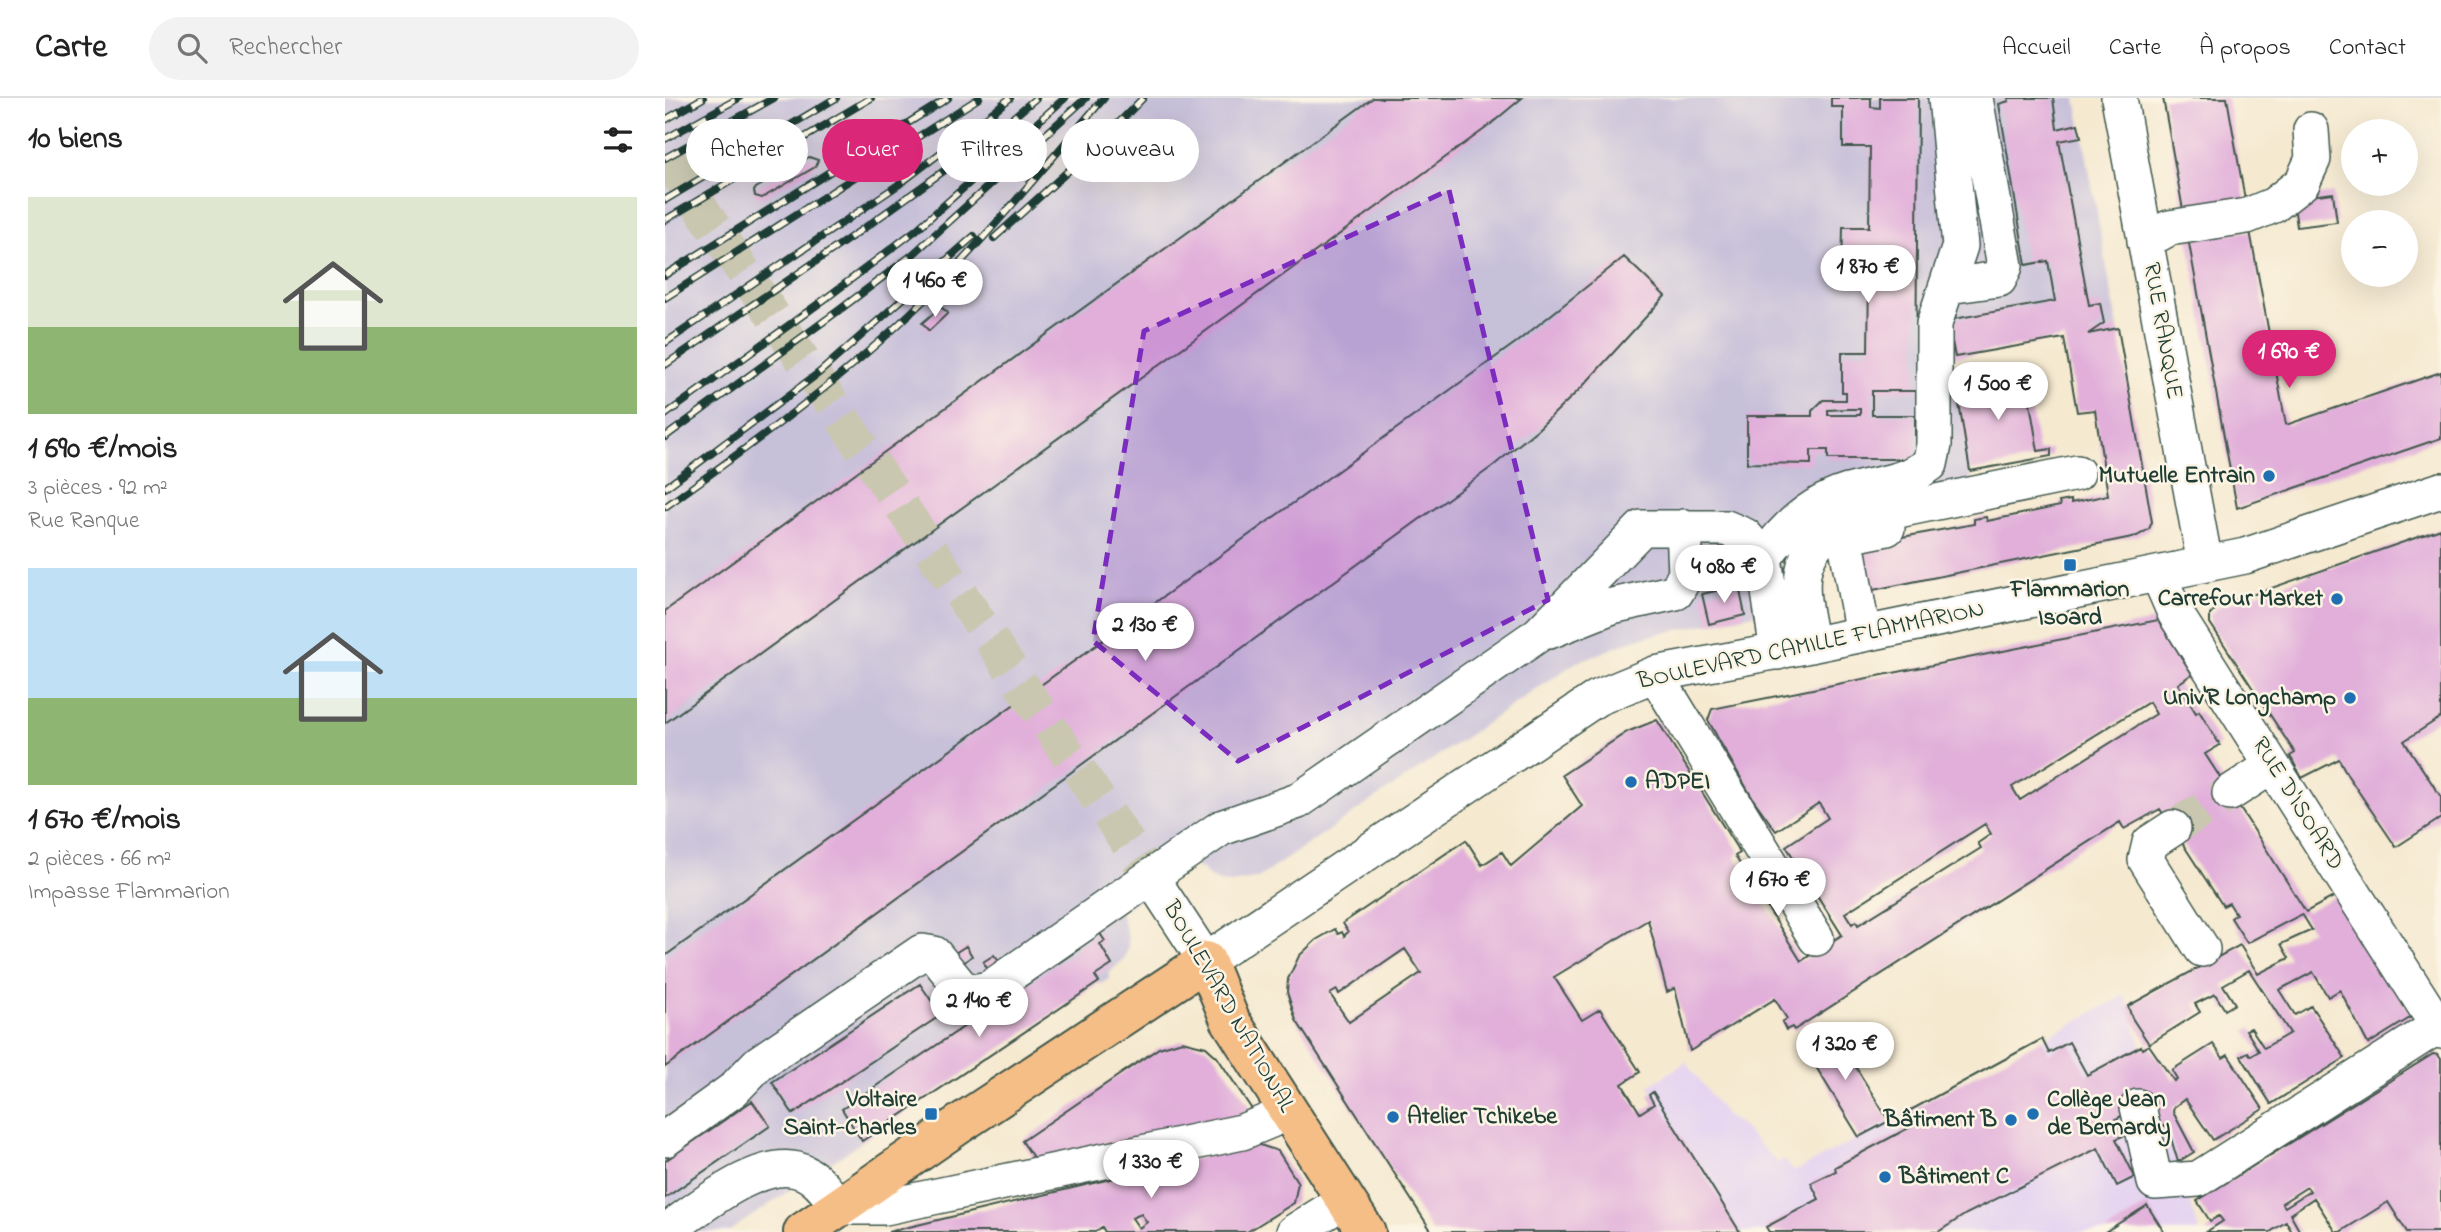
<!DOCTYPE html>
<html lang="fr">
<meta charset="utf-8">
<style>
body{margin:0;font-family:"Indie Flower",sans-serif;background:#f2f2f2;color:#222;height:100vh;display:flex;flex-direction:column;font-size:26px;white-space:nowrap}
*{box-sizing:border-box;margin:0}
p{font-size:23px;color:#767676}
.icon{flex:none;width:38px;height:38px;fill:none;stroke:currentColor;stroke-width:2;stroke-linecap:round;stroke-linejoin:round}
.map{position:relative;flex:1;overflow:hidden}
.drawer{display:flex;flex-direction:column;background:#fff;width:665px}
.drawer>*{flex:none}
.top-card{position:absolute;left:21px;top:21px;width:665px;height:63px;display:flex;gap:14px}
.buttons{position:absolute;left:1676px;top:21px;display:grid;gap:14px}
.buttons a{display:grid;place-items:center;width:77px;height:77px;border-radius:50%;background:#fff;box-shadow:0 7px 28px #0002;font-size:35px}
.price{position:absolute;translate:-50% -60px;padding:0 16px;border-radius:24px;background:#fff;color:#222;font-size:23px;line-height:46px;filter:drop-shadow(0 2px 4px #0008)}
.price::after{content:'';position:absolute;left:50%;top:42px;width:21px;height:16px;margin-left:-10px;background:inherit;clip-path:polygon(0 0,100% 0,50% 100%)}
.price.on{background:#db2777;color:#fff}
ul{padding:0;list-style:none}
li{display:grid;align-content:center;gap:14px;height:371px;padding:0 28px}
li span{display:grid;place-items:center;height:217px;border-radius:0px;color:#555}
li>.icon{margin-inline-start:auto}
span .icon{width:126px;height:126px;fill:#fffc;stroke-width:1}
li b{font-size:30px}
h2{display:flex;justify-content:space-between;align-items:center;height:84px;padding:0 28px;font-size:30px}
.tag{padding:0 24px;border-radius:32px;background:#fff;box-shadow:0 7px 28px #0002;font-size:24px;line-height:63px}
.tag.on{background:#db2777;color:#fff}
header{display:flex;align-items:center;gap:42px;box-sizing:border-box;height:98px;padding:0 35px;background:#fff;border-bottom:2px solid #e0e0e0}
header strong{font-size:33px}
nav{display:flex;gap:38px;margin-inline-start:auto;font-size:24px}
.search{width:490px;height:63px;background:#f2f2f2;display:flex;align-items:center;gap:18px;box-sizing:border-box;padding:0 24px;border-radius:38px;color:#767676;font-size:26px}
main{display:flex;flex:1;min-height:0}
.map>svg:first-child{display:block}
.built{fill:#e5d3f1}
.industrial{fill:#c7c0d9}
.building{fill:#e1afda;fill-rule:evenodd}
.lines{fill:none;stroke-linecap:round;stroke-linejoin:round}
.minor-tunnel{stroke:#cac7b1;stroke-width:35;stroke-dasharray:35 18;stroke-linecap:butt}
.minor-casing{stroke:#3f574b;stroke-width:38}
.major-casing{stroke:#3f574b;stroke-width:42}
.minor{stroke:#fff;stroke-width:35}
.major{stroke:#f6be87;stroke-width:38}
.rail-casing{stroke:#1f3d34;stroke-width:8}
.rail{stroke:#fcf5e5;stroke-width:5;stroke-dasharray:16;stroke-linecap:butt}
.marked{fill:#7b2cbf;fill-opacity:0.2;stroke:#7b2cbf;stroke-width:5;stroke-dasharray:14 9;stroke-linejoin:round}
.poi-dot{fill:#1f6fb2;stroke:#fcf5e5;stroke-width:2.5}
.labels{text-anchor:middle;dominant-baseline:central;stroke-width:5;stroke-linejoin:round;paint-order:stroke}
.street-label{font-size:24px;fill:#1f3d34;stroke:#fcf5e5}
.poi-label{font-size:24px;font-weight:bold;fill:#1f3d34;stroke:#fcf5e5;text-anchor:end}
</style>
<header>
<strong>Carte</strong>
<div class="search"><svg class="icon" aria-label="search" viewBox="0 0 24 24"><circle cx="10" cy="10" r="6"/><path d="M15 15l6 6"/></svg>Rechercher</div>
<nav><a>Accueil</a><a>Carte</a><a>À propos</a><a>Contact</a></nav>
</header>
<main>
<section class="drawer">
<h2>10 biens<svg class="icon" aria-label="filters" viewBox="0 0 24 24"><path d="M4 7h16M4 17h16"/><circle cx="9" cy="7" r="2"/><circle cx="15" cy="17" r="2"/></svg></h2>
<ul>
<li><span style="background:linear-gradient(#dfe7d0 60%,#8fb573 0)"><svg class="icon" aria-label="home" viewBox="0 0 24 24"><path d="M3 11l9-7 9 7M6 9v11h12V9"/></svg></span><div><b>1 690 €/mois</b><p>3 pièces · 92 m²</p><p>Rue Ranque</p></div></li>
<li><span style="background:linear-gradient(#bfe0f5 60%,#8fb573 0)"><svg class="icon" aria-label="home" viewBox="0 0 24 24"><path d="M3 11l9-7 9 7M6 9v11h12V9"/></svg></span><div><b>1 670 €/mois</b><p>2 pièces · 66 m²</p><p>Impasse Flammarion</p></div></li>
</ul>
</section>
<div class="map">
<svg width="1776" height="1134" viewBox="0 0 1776 1134">
<rect width="100%" height="100%" fill="#fcf5e5"/>
<filter id="ink" filterUnits="userSpaceOnUse"><feTurbulence type="fractalNoise" baseFrequency=".0143" numOctaves="2"/><feDisplacementMap in="SourceGraphic" scale="14" xChannelSelector="R" yChannelSelector="G"/><feConvolveMatrix kernelMatrix="1 2 1 2 8 2 1 2 1" color-interpolation-filters="sRGB"/></filter>
<filter id="wash" filterUnits="userSpaceOnUse"><feTurbulence type="fractalNoise" baseFrequency=".00686" numOctaves="4" result="noise"/><feDisplacementMap in="SourceGraphic" scale="28" xChannelSelector="R" yChannelSelector="G"/><feGaussianBlur stdDeviation="1.57" result="paint"/><feColorMatrix in="noise" values="0 0 0 0 0 0 0 0 0 0 0 0 0 0 0 0 0 1.4 0 .05"/><feComposite in="paint" operator="in"/></filter>
<g filter="url(#wash)">
<rect width="100%" height="100%" fill="#f5e9d0"/>
<path class="built" d="M1460 897 1513 1064 1534 1134H1075L984 988 1021 964 1062 1019 1073 1025 1113 1065 1119 1061 1129 1074Z"/>
<path class="industrial" d="M0 0H1411L1453 230 1286 260 1307 384 1129 445 1116 465 1123 509 974 540 910 565 593 780 567 785 554 784 544 779 536 770 533 771 530 765 455 814 463 839V851L459 861 443 876 445 880 436 886 434 884 63 1134H0Z"/>
<g id="blocks">
<path class="building" d="M708 0H857L821 30 0 625V513Z
M1166 0H1206V9L1215 10V0H1253L1251 293H1207V317H1250V361H1163V352H1146V366L1082 365V318H1147V313L1158 302H1181V294H1177V254H1203L1204 174H1177L1178 129H1204L1205 49H1178V9H1166ZM1181 311H1195V317H1163V312Z
M1343 0H1388L1392 31 1413 26 1416 39 1394 43 1424 207 1435 205 1439 225 1423 236 1453 230 1487 424 1484 431 1472 438 1198 494 1188 449 1237 435V439L1309 426V421L1321 419 1322 423 1395 408 1394 404 1406 402V405L1443 397 1430 312 1412 314 1399 240 1290 259 1283 222 1390 203 1383 163 1361 167 1334 6 1344 3Z
M1498 0H1562L1580 102 1518 112Z
M144 59 153 62 150 69 97 100 90 98 89 93 91 90Z
M1668 95 1672 124 1632 129 1628 100Z
M1585 133 1621 327 1776 274V340L1572 410 1523 140Z
M959 159 1000 198 917 289 873 331 828 368 0 969V858L853 243Z
M276 209 283 215 264 233 257 225Z
M1360 275 1373 353 1386 351V358L1305 373 1291 287Z
M1776 431V619L1739 643 1776 699V720L1731 749 1683 678 1674 661 1637 680 1625 658 1630 655 1545 525V517L1552 509Z
M1074 488 1080 517 1044 526 1037 496Z
M1493 522 1527 576 1513 586 1531 615 1534 613 1555 647 1540 656 1598 746 1641 814 1670 798 1748 918 1703 946 1675 892 1663 899 1648 874 1614 892 1630 917 1646 908 1680 960 1606 1006 1576 958 1583 954 1586 958 1594 953 1581 932 1586 930 1599 950 1625 935 1584 872 1558 887 1570 906 1560 912 1550 896 1530 906 1535 914 1484 946 1467 920 1463 908 1575 847 1593 876 1624 860 1616 846 1647 832 1637 816 1582 845 1566 820 1571 816 1564 805 1558 808 1495 711 1459 731 1455 724 1129 932 1127 929 1121 932 1117 924 1122 921 1110 901 1025 953 1010 890 1002 894 983 822 889 879 917 922 935 911 975 974 957 986 975 1015 989 1006 984 997 988 994 1075 1134H767L631 922 622 894 623 881 634 858 651 842 670 831 673 836 677 834 679 838 683 834 678 825 801 742 817 767 837 754 846 768 917 708 897 677 962 634 992 622 1075 755 1070 758 1136 863 1177 837 1121 748 1163 720 1154 705 1111 733 1088 701 1055 644 1043 622 1047 611ZM1484 604 1491 616 1355 702 1347 689ZM1320 726 1326 736 1313 745 1316 750 1193 827 1191 823 1187 826 1180 815ZM740 851 756 875 684 924 665 896 672 892 674 896Z
M434 834 440 843 435 846 447 867 430 878 434 884 197 1043 177 1011 414 851 412 849Z
M301 848 307 858 297 866 290 855Z
M329 857 336 866 324 873 318 864Z
M255 886 276 917 128 1016 107 984Z
M1166 929 1224 1023 1194 1039 1137 946Z
M1377 941 1384 955 1404 944 1422 977 1476 948 1477 951 1484 947 1509 983 1512 981 1507 972 1548 946 1558 960 1563 957 1598 1011 1548 1042 1520 1001 1509 1009 1508 1014 1529 1054 1513 1064 1502 1027 1495 1029 1486 1002 1451 1021 1460 1037 1451 1041 1470 1079 1452 1088 1433 1050 1301 1116 1273 1134H1104L1101 1129 1154 1101 1146 1085 1171 1073 1170 1069 1251 1026 1244 1013Z
M517 943 541 949 552 959 586 1010 562 1027 376 1071 357 1043 494 950Z
M1768 956 1773 957 1776 961V1134H1742L1723 1104 1675 1134H1671L1649 1100 1625 1116 1635 1134H1627L1621 1124 1605 1134H1541L1558 1123 1554 1118 1545 1123 1532 1103ZM1642 1089 1645 1093 1620 1109 1617 1105Z
M87 1003 105 1028 0 1100V1063Z
M592 1046 613 1053 633 1085 629 1105 582 1134H440L437 1129 430 1134H223ZM476 1116 482 1124 474 1130 467 1120Z
M1482 1107 1499 1134H1440L1481 1108Z"/>
</g>
</g>
<g filter="url(#ink)">
<use href="#blocks" fill-opacity="0" stroke="#3f574b" stroke-width="2"/>
<g class="lines">
<path class="minor-tunnel" d="M0 57 493 790
M1508 730 1565 695"/>
<defs>
<path id="minor" d="M1454 0 1540 466
M1480 143 1504 130 1582 118 1609 107 1637 85 1648 61 1646 32
M1283 188 1334 181 1340 168 1310 0
M1493 476 1510 515 1776 933
M884 533 947 508 1011 494 1021 476 1019 429
M1198 536 1182 449 1187 437 1222 430
M1146 547C1136 494 1124 459 1175 424L1412 375
M1113 554 1099 460C1120 429 1147 405 1183 394 1214 385 1239 385 1265 366L1269 347V226L1295 148 1281 0
M990 576 1151 840
M1565 695 1607 668
M1508 730 1485 745 1481 762 1537 851
M493 790 541 863 932 600 990 576 1135 549 1580 458 1776 392
M1473 1009 1490 1084 1533 1081 1776 926
M0 1041 68 992 94 965 257 854 269 856 296 889 308 894 324 891 556 730 633 703 874 536 977 430H1061L1080 438 1099 460
M0 1134C32 1112 100 1054 140 1075 155 1082 164 1097 174 1109H220L577 1034 606 1022 622 1012
M629 1134 680 1102"/>
<path id="major" d="M138 1134 296 1025 541 863 565 922 701 1134"/>
</defs>
<use href="#minor" class="minor-casing"/>
<use href="#major" class="major-casing"/>
<use href="#minor" class="minor"/>
<use href="#major" class="major"/>
<defs>
<path id="rail" d="M0 22 38 0
M0 41 74 0
M0 60 109 0
M0 102 171 0
M0 122 206 0
M329 140 433 46 478 0
M0 177 283 0
M0 200 314 0
M0 245 233 87 302 35 345 0
M0 267 205 126 319 44 371 0
M0 317 160 201 251 132 400 0
M0 339 173 213 246 158 421 0
M0 390 155 274 309 138
M0 409C87 346 177 282 254 207 320 142 378 70 439 0"/>
</defs>
<use href="#rail" class="rail-casing"/>
<use href="#rail" class="rail"/>
</g>
</g>
<path class="marked" d="M784 92 883 502 573 663 428 543 479 233Z"/>
<g class="poi-dot">
<circle cx="1604" cy="378" r="7"/>
<rect x="1398" y="460" width="14" height="14" rx="3.5"/>
<circle cx="1672" cy="501" r="7"/>
<circle cx="1685" cy="600" r="7"/>
<circle cx="966" cy="684" r="7"/>
<rect x="259" y="1009" width="14" height="14" rx="3.5"/>
<circle cx="1368" cy="1016" r="7"/>
<circle cx="728" cy="1019" r="7"/>
<circle cx="1346" cy="1022" r="7"/>
<circle cx="1220" cy="1079" r="7"/>
</g>
<g class="labels">
<g class="street-label">
<text transform="translate(1497 233) rotate(80)">RUE RANQUE</text>
<text transform="translate(1146 548) rotate(-12)">BOULEVARD CAMILLE FLAMMARION</text>
<text transform="translate(1632 706) rotate(58)">RUE D'ISOARD</text>
<text transform="translate(563 909) rotate(60)">BOULEVARD NATIONAL</text>
</g>
<g class="poi-label">
<text x="1590" y="378">Mutuelle Entrain</text>
<text x="1405" y="492" text-anchor="middle">Flammarion<tspan x="1405" dy="28">Isoard</tspan></text>
<text x="1658" y="501">Carrefour Market</text>
<text x="1671" y="600">Univ'R Longchamp</text>
<text x="980" y="684" text-anchor="start">ADPEI</text>
<text x="252" y="1002">Voltaire<tspan x="252" dy="28">Saint-Charles</tspan></text>
<text x="1382" y="1002" text-anchor="start">Collège Jean<tspan x="1382" dy="28">de Bernardy</tspan></text>
<text x="742" y="1019" text-anchor="start">Atelier Tchikebe</text>
<text x="1332" y="1022">Bâtiment B</text>
<text x="1234" y="1079" text-anchor="start">Bâtiment C</text>
</g>
</g>
</svg>
<div class="buttons">
<a>+</a>
<a>−</a>
</div>
<b class="price" style="left:1203px;top:207px">1 870 €</b>
<b class="price" style="left:270px;top:221px">1 460 €</b>
<b class="price on" style="left:1624px;top:292px">1 690 €</b>
<b class="price" style="left:1333px;top:324px">1 500 €</b>
<b class="price" style="left:1059px;top:507px">4 080 €</b>
<b class="price" style="left:480px;top:565px">2 130 €</b>
<b class="price" style="left:1113px;top:820px">1 670 €</b>
<b class="price" style="left:314px;top:941px">2 140 €</b>
<b class="price" style="left:1180px;top:984px">1 320 €</b>
<b class="price" style="left:486px;top:1102px">1 330 €</b>
<div class="top-card">
<a class="tag">Acheter</a>
<a class="tag on">Louer</a>
<a class="tag">Filtres</a>
<a class="tag">Nouveau</a>
</div>
</div>
</main>
